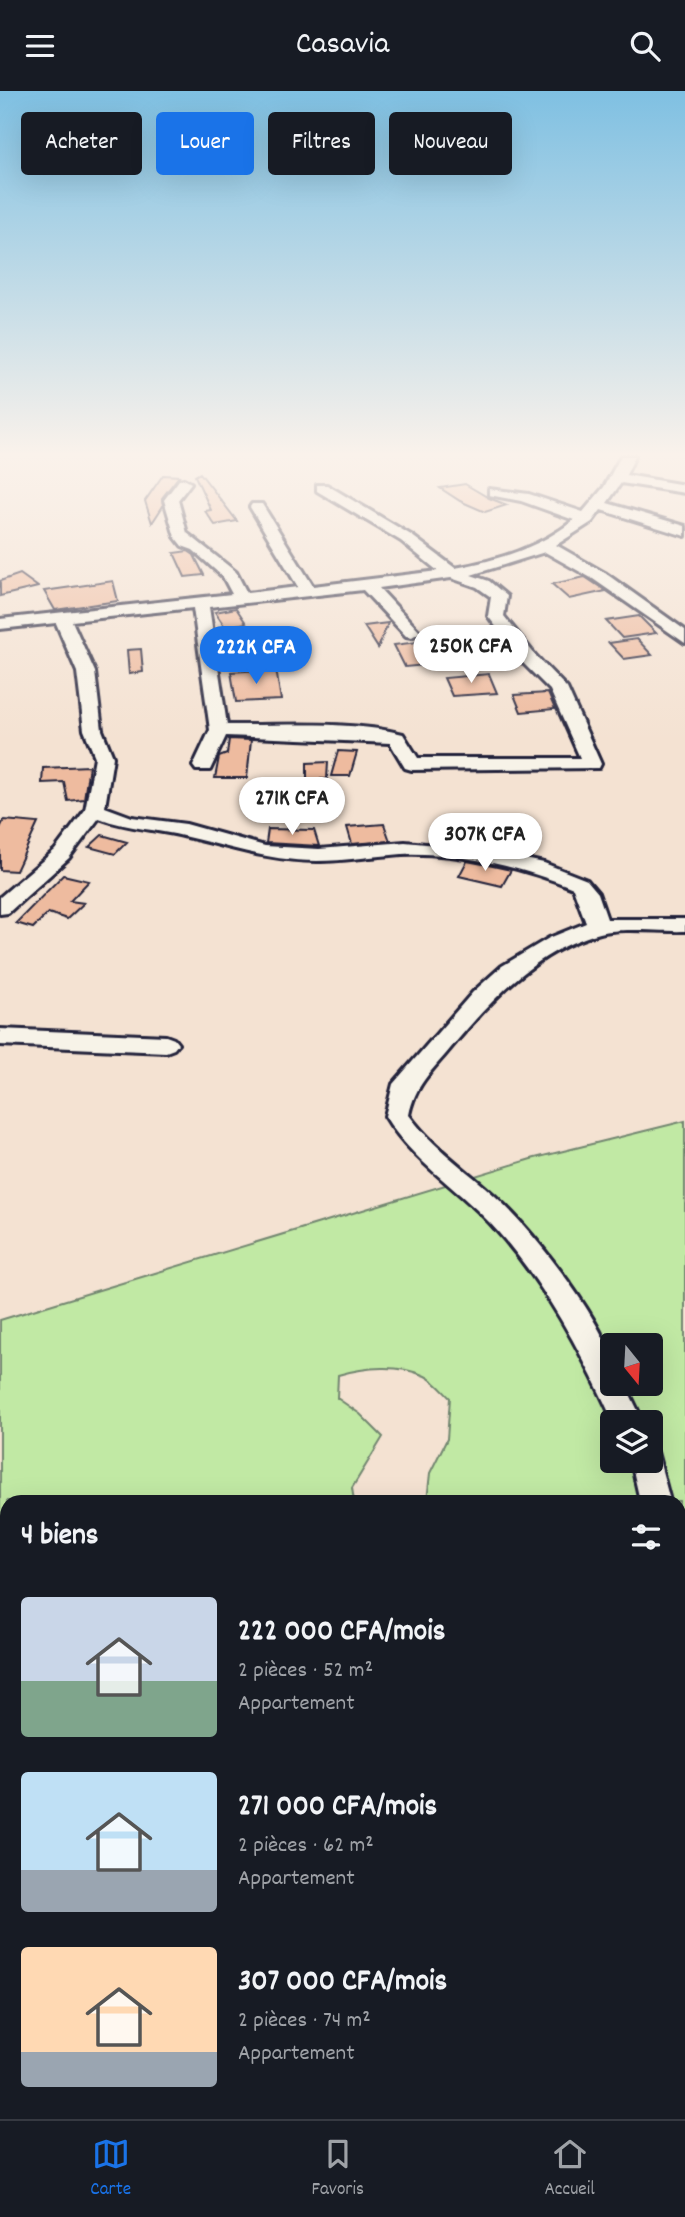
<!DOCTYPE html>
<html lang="fr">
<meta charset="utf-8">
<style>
body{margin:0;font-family:Dekko,sans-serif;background:#20242c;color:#f1f3f6;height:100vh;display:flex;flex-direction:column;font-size:26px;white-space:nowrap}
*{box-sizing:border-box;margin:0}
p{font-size:23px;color:#9ea1a6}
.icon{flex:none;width:38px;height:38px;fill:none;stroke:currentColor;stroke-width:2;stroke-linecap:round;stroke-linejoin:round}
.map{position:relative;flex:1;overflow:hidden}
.sheet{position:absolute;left:0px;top:1404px;width:686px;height:625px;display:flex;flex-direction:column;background:#171b24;border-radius:21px 21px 0 0;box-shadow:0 7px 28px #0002}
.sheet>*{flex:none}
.top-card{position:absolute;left:21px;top:21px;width:644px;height:63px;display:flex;gap:14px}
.needle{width:46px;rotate:162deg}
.tools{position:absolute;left:600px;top:1242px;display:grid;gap:14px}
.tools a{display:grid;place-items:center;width:63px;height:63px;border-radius:7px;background:#171b24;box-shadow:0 7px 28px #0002;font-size:35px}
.price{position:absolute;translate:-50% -60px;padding:0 16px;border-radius:24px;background:#fff;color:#222;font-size:23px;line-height:46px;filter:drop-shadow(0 2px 4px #0008)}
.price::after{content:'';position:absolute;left:50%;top:42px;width:21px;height:16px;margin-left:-10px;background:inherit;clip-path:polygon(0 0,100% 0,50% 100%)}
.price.on{background:#1a73e8;color:#fff}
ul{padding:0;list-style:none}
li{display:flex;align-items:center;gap:21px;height:175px;padding:0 21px}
li span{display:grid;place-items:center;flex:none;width:196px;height:140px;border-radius:7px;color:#555}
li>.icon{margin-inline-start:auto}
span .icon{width:84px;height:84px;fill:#fffc;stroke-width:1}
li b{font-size:30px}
h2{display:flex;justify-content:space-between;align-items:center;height:84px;padding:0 21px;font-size:30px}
.chip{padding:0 24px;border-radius:7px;background:#171b24;box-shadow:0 7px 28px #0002;font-size:24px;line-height:63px}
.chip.on{background:#1a73e8;color:#fff}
header{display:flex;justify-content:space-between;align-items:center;height:91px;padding:0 21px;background:#171b24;font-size:32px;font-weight:600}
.menu{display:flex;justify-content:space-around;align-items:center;height:98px;border-top:2px solid #363941;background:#171b24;font-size:19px;color:#9ea1a6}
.menu a{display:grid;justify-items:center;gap:4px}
.menu .on{color:#1a73e8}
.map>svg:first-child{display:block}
.green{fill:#c1e9a4;stroke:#728670;stroke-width:2;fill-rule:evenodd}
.building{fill:#eebb9f;stroke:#22223b;stroke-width:2}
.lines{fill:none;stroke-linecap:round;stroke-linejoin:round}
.minor-casing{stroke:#22223b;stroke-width:6}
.minor{fill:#f7f3e8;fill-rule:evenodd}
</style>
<header><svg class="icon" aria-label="menu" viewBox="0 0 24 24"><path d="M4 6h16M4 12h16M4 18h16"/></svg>Casavia<svg class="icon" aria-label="search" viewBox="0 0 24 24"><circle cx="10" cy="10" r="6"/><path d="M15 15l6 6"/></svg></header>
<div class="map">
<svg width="685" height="2028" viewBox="0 0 685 2028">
<rect width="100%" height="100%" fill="#f4e2d2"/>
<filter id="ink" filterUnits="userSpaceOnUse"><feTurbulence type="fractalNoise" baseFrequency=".0143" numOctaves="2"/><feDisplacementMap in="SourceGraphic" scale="14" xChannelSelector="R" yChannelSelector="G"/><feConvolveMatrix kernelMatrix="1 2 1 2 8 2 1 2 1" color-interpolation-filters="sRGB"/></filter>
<g filter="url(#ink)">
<path class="green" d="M685 1030V2028H162L178 2021H679V1410H427L430 1382 447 1348 450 1307C443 1300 434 1289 425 1285 399 1273 365 1276 338 1284L337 1307 360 1323 383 1346 352 1397 354 1410H7V1580L0 1579V1229L531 1068ZM612 1255H651V1293H612ZM612 1332H651V1370H612Z"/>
<path class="building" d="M200 382 237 430 215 434 205 420 211 419 195 385Z
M163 384 179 385 162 407 163 415 152 432 145 410Z
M465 393 489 407 507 414 485 421 460 410 440 397Z
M188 460 194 464 204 484 185 486 174 462Z
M20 483 38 496 0 505V490Z
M585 486 606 500 569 508 552 493Z
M113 490 118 510 55 519 44 500Z
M236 517 246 532 225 536 215 521Z
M639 525 656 542 622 547 606 530Z
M388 532 378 557 364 535Z
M637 548 652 564 624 568 609 552Z
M425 550 437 573 405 576 394 554Z
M141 558 143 581 129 583 127 559Z
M276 578 281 609 236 611 231 581Z
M489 583 497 602 452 605 444 587Z
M548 602 555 618 521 621 514 604Z
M229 648 251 649 247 687H215L219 666 227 663Z
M338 660 357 661 350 685H331Z
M328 671 327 688H307V672Z
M89 675 84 708 68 710 64 691 42 692 43 677Z
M4 729 38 732 16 780 0 779V737Z
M384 733 390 750 352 753 347 736Z
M268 738 314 739 319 755 266 752Z
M102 744 127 751 115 763 89 756Z
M467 770 488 774 511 779 502 795 459 785Z
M63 784 89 790 70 810 84 812 67 828 48 822 33 837 16 832Z"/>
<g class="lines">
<defs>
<path id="minor" d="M621 365H635L626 384 685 394V402L621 392 607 412 685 435V445L601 419 592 431 556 454 605 482 685 539V552L593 488 545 461 471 484 489 490 507 505 504 525 536 565 567 597 601 673 599 677 412 679 405 677 390 652 226 645 210 679H196L193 675 210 639 193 517 72 530 95 581 102 639 113 666 105 716 132 726 186 733 265 755 319 758 405 751 479 758 544 772 587 789 598 802 607 828H685V840C661 841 622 836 600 842 536 859 491 909 450 958 431 981 415 994 409 1024 433 1057 466 1078 495 1105 533 1140 595 1219 612 1267 614 1274 612 1285 612 1293H625L644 1332H614C581 1260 544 1190 490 1132 455 1095 411 1069 385 1025L393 993 473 901 502 875 549 847 586 832 573 797C522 776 457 761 402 763 374 765 345 770 317 770 266 769 235 757 187 746 157 738 128 738 99 727L69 767 8 822 0 823V806L55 759 85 719 95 666 84 639 77 581 56 532 0 538V528L232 503 223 486 193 459 182 455 175 446 164 409 179 389 184 388 191 392 178 409 187 442 236 481 247 502 298 496 250 416 252 413H262L313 495 438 480 401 450 317 400V394H327L411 444 455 477C498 469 539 457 574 429L521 410 489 404V398L529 403 583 421 604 396ZM451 487 477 496 491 506 488 525 524 573 550 599 580 667H418L403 643C347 629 284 635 227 634L209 516 363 499 406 545 412 546 420 541 379 497Z
M0 938 166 945 174 948 178 953 174 958 166 961 0 954Z
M651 1359 657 1361 670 1410H640L631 1370H651Z
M679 1527 685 1529V1591L679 1588Z"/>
</defs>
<use href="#minor" class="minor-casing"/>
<use href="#minor" class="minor"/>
</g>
</g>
<linearGradient id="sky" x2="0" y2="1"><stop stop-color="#7fc0e2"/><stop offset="0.56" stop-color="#faf2eb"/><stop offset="1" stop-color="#faf2eb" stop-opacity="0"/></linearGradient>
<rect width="685" height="649" fill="url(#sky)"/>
</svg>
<div class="tools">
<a><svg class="needle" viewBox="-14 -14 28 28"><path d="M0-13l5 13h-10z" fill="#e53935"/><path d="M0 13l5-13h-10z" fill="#9ea1a6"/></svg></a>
<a><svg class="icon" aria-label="layers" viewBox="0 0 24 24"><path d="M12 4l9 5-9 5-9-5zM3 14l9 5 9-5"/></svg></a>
</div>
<b class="price" style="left:471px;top:594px">250K CFA</b>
<b class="price on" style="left:256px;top:595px">222K CFA</b>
<b class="price" style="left:292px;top:746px">271K CFA</b>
<b class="price" style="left:485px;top:782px">307K CFA</b>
<div class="top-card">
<a class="chip">Acheter</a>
<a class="chip on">Louer</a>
<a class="chip">Filtres</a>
<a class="chip">Nouveau</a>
</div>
<section class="sheet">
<h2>4 biens<svg class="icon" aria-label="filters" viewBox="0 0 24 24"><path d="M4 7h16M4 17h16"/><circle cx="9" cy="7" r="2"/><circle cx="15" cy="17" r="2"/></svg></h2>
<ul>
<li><span style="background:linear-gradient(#c9d6e8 60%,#7fa58c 0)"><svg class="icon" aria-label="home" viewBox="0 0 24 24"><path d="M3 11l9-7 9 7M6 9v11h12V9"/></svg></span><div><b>222 000 CFA/mois</b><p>2 pièces · 52 m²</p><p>Appartement</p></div></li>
<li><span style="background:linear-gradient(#bfe0f5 70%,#9aa5b1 0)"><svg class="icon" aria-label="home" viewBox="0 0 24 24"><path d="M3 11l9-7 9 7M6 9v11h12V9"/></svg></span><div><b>271 000 CFA/mois</b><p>2 pièces · 62 m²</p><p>Appartement</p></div></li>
<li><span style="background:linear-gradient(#ffd9b3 75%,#9aa5b1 0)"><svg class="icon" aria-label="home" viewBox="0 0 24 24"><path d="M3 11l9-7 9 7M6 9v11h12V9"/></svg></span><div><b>307 000 CFA/mois</b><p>2 pièces · 74 m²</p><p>Appartement</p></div></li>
</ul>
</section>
</div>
<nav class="menu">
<a class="on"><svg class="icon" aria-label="map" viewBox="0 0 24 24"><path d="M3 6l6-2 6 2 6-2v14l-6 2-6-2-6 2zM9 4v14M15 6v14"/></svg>Carte</a>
<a><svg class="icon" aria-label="saved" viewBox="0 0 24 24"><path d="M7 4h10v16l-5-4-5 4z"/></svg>Favoris</a>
<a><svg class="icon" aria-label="home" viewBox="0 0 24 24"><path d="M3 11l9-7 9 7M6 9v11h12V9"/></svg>Accueil</a>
</nav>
